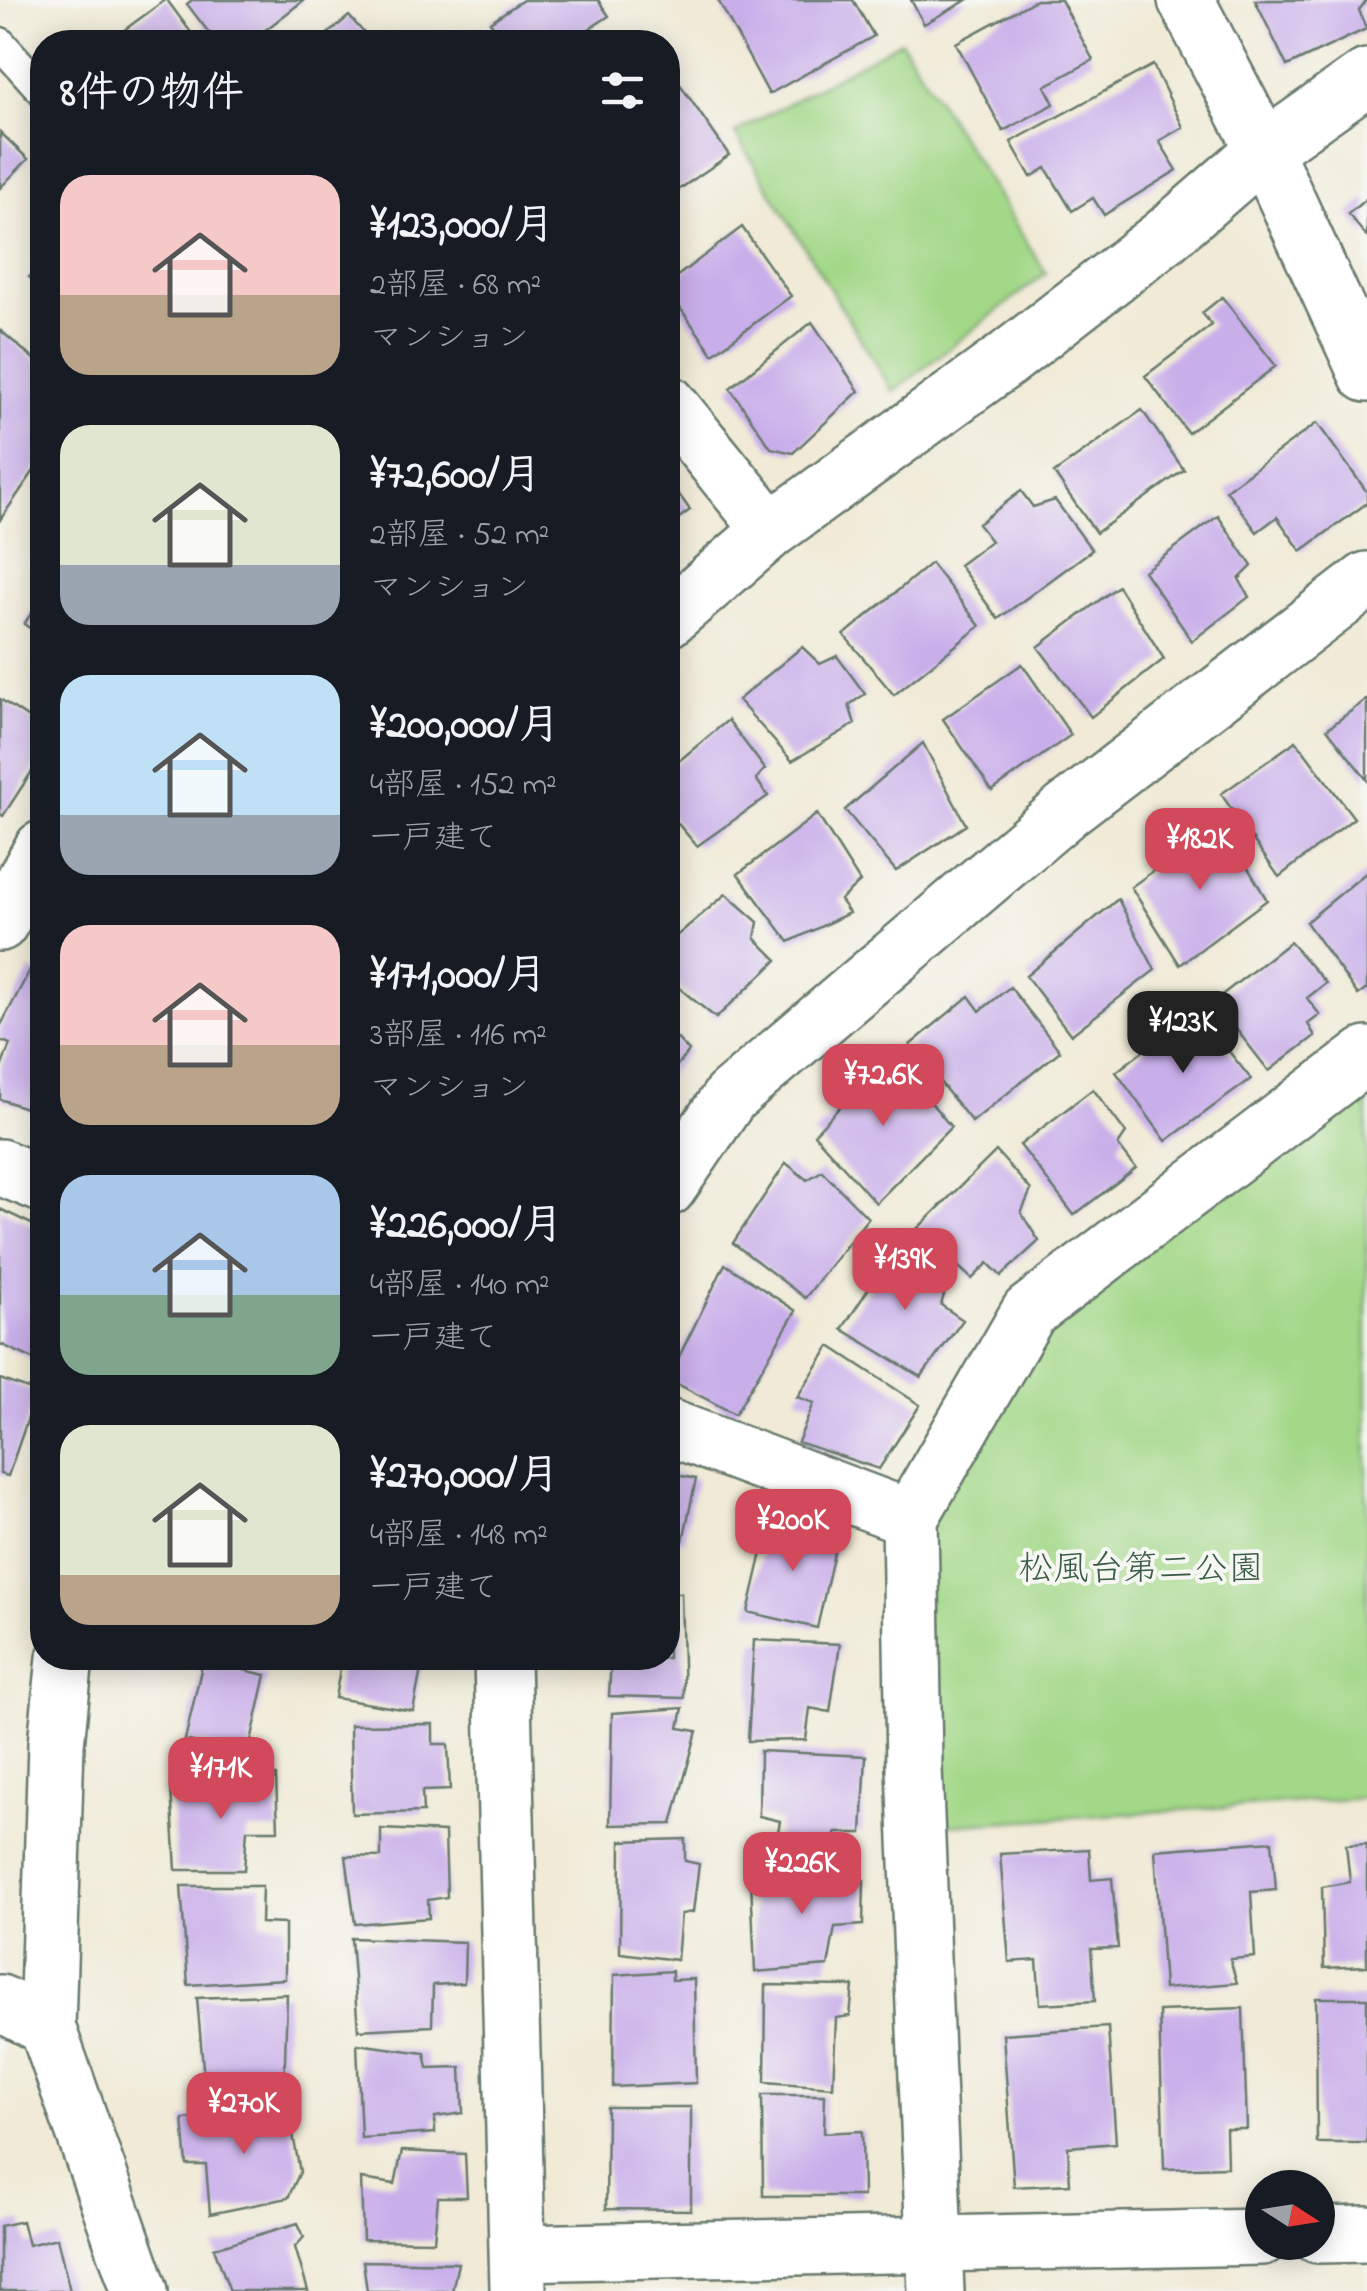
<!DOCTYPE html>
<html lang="ja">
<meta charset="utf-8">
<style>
body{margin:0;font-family:"Indie Flower","Klee One",sans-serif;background:#242831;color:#f1f3f6;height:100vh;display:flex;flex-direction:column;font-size:38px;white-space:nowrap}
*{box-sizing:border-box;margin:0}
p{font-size:32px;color:#9ea1a6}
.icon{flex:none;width:55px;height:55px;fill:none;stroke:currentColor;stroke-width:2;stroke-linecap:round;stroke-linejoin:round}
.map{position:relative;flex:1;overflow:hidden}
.side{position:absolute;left:30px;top:30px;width:650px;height:1640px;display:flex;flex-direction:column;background:#171b24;border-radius:40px;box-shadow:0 5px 25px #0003}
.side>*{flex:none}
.needle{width:65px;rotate:102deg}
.tools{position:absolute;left:1245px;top:2170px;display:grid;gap:20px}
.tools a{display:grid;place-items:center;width:90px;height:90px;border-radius:50%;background:#171b24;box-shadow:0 5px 25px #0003;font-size:50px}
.price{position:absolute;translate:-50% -85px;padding:0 22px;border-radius:20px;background:#d1495b;color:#fff;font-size:32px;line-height:65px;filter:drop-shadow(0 2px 5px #0008)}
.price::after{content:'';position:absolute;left:50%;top:60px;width:30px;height:22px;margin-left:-15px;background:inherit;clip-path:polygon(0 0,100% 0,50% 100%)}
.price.selected{background:#222;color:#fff}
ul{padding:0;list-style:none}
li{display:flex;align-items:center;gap:30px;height:250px;padding:0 30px}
li span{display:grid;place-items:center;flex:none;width:280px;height:200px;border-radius:30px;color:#555}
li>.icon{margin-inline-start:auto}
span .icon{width:120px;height:120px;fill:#fffc;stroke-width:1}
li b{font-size:42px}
h2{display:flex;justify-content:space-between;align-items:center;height:120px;padding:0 30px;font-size:42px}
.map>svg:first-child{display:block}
.green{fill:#a3d888;stroke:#618a5e;stroke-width:2.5}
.building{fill:#c9afea}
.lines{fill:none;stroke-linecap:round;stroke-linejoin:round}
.lane-casing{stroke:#687a6d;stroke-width:35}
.street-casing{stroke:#687a6d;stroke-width:60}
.lane{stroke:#fff;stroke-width:30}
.street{stroke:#fff;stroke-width:55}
.labels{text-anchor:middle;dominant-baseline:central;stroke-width:8;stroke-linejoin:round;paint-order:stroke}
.park-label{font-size:35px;fill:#395c45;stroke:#f6f6f2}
</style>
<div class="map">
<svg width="1367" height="2291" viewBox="0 0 1367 2291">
<rect width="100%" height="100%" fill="#f6f6f2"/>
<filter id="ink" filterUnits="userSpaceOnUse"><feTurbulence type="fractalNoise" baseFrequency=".01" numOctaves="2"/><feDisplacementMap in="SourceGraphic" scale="20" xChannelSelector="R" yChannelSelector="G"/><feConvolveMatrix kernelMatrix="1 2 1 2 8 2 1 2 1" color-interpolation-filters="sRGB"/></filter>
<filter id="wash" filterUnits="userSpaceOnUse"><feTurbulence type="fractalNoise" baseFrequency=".0048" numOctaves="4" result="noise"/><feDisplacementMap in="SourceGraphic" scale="40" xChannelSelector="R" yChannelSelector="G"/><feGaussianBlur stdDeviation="2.25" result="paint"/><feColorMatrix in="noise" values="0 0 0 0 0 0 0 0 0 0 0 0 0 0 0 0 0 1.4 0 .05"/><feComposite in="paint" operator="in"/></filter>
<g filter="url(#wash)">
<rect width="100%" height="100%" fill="#f0ead6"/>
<path class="green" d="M901 41 1046 273 893 392 735 133Z
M1367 1055V1798L933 1826 910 1519 1029 1312Z"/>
<g id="blocks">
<path class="building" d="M167 0 198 42H108L165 0Z
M192 0H304L250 42H216L187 4Z
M523 0H598L609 16 569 42H499L503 40 490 22Z
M718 0H853L874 36 769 94Z
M911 0H967L924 24Z
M1036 0H1061L1093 60 1045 86 1054 104 1003 131 956 43Z
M1255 0H1367L1359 10 1366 29 1287 66Z
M349 16 372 42H318Z
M1153 65 1183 127 1159 141 1177 170 1104 215 1093 198 1072 211 1046 168 1031 177 1011 142Z
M668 67 729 155 668 197Z
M0 132 28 159 0 188Z
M1367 198V237L1348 214Z
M742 227 791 296 713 354 668 291V283Z
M42 263V290L29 277Z
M1222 297 1276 366 1188 433 1145 376 1212 325 1202 313Z
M812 322 859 391 793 453 771 448 730 388Z
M0 330 42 366V459L0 520Z
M1142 410 1184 470 1096 533 1054 473Z
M1317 423 1367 492V503L1301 551 1277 517 1257 532 1226 490Z
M668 479 690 510 668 526Z
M1021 491 1033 507 1055 500 1092 550 998 619 959 565 991 541 978 524Z
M1218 516 1252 566 1239 579 1249 597 1192 641 1144 571Z
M931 563 980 626 894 695 844 635Z
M1118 586 1164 659 1091 717 1038 647Z
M42 598V637L24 624Z
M802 647 820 664 837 656 865 694 849 705 855 724 792 761 738 700Z
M1022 664 1071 735 992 791 943 719Z
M0 699 42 727V756L3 816 0 814Z
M1367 699V780L1327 729Z
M728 720 765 769 756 779 768 796 697 846 668 812V770Z
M1296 741 1354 818 1279 877 1221 794Z
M923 743 966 825 896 871 845 810Z
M817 814 860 882 840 900 849 913 789 942 738 874Z
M1221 822 1267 900 1180 965 1131 887Z
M1367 872V989L1358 995 1306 922Z
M726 894 758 922 755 938 777 960 716 1018 668 979V943Z
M1118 899 1155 970 1071 1035 1026 976Z
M1290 942 1326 983 1307 998 1320 1015 1308 1024 1315 1036 1269 1071 1214 1001Z
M30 970 42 976V1114L0 1099V1071L10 1044 0 1040V1027Z
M1010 987 1060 1051 972 1122 910 1045 969 996 980 1011Z
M1196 1010 1251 1079 1166 1141 1116 1072Z
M668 1029 689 1051 668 1076Z
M891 1054 951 1127 876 1203 814 1134Z
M1093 1089 1126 1133 1118 1145 1136 1168 1074 1215 1020 1145Z
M996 1151 1031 1190 1021 1213 1039 1241 1001 1276 988 1263 972 1279 917 1229Z
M786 1163 807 1180 822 1171 868 1218 805 1298 733 1243Z
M0 1209 42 1229V1363L0 1344Z
M900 1241 947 1285 941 1305 963 1320 921 1377 842 1329Z
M725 1264 796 1311 735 1414 668 1379Z
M830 1346 920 1405 879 1469 798 1442 814 1403 797 1397Z
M0 1379 37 1392 8 1476 0 1474Z
M668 1473 696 1479 683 1541 673 1538 669 1555Z
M770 1519 838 1535 817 1628 748 1612Z
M668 1593H681L684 1698 609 1696 611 1658H668Z
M754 1640 840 1644 830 1712 810 1708 806 1740 748 1741Z
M342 1658H451L449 1669 422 1664 413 1711 335 1698Z
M203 1661 266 1675 248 1755 185 1740Z
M683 1708 679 1728 697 1731 672 1824 610 1825 612 1713Z
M433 1724V1744H448L450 1790 422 1791 423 1812 352 1814 350 1725Z
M760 1751 866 1756 862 1833H836L833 1856 774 1854 780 1821 759 1816Z
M276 1776 278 1830H247L244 1870H176L171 1788Z
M381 1829 445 1832 447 1897 428 1900 429 1918 355 1924 346 1856 381 1857Z
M685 1839V1861L699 1864 693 1912 681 1914 677 1960 620 1953 621 1841Z
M1272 1841 1276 1890 1251 1892 1255 1957 1230 1959 1237 1983 1164 1989 1155 1850Z
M1367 1844V1966L1324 1968 1322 1887 1350 1882 1346 1845Z
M1089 1849 1091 1880 1112 1878 1118 1948 1091 1949 1095 2001 1040 2004 1037 1960 1009 1962 1000 1854Z
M791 1868 843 1874 864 1880 863 1925 835 1927 828 1966 755 1972 751 1880 785 1878Z
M181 1886H262L261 1923 285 1924V1979L188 1985Z
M351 1938 465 1942 464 1983 433 1985 432 2026 358 2030Z
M672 1971V1980L694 1979 696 2083 613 2087 614 1975Z
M766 1985 853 1986 850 2016 836 2018 833 2087 765 2082Z
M287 1994 284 2094 205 2091 197 1998Z
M1316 1998H1367V2143H1317Z
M1243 2008 1247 2129H1226L1227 2167 1164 2169 1159 2011Z
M1108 2027 1116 2143 1068 2147 1070 2184 1014 2187 1003 2034Z
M357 2044 425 2053 428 2068 461 2067 463 2113 435 2117V2133L361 2138Z
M762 2095H825L824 2133 862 2131 863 2196H763Z
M607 2107H691V2210L606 2209Z
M288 2108 300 2172 288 2198 210 2214 206 2165H187L183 2119Z
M402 2151 465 2154 467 2197H438L434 2241 363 2240 361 2179 395 2184Z
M22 2221 28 2245 57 2238 70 2291H0V2226Z
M298 2223 304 2237 295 2247 308 2291H230L214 2248Z
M363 2261 458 2263 452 2291H367Z"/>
</g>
</g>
<g filter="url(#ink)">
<use href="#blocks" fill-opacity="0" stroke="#687a6d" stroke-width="2.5"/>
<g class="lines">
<defs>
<path id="lane" d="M0 43 42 90"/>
<path id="street" d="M1186 0 1264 150 1367 374
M668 403 771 530
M668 619 771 530 1007 359 1165 236 1264 150 1367 77
M0 923 42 849
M0 1167 42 1184
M668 1188 730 1097 1067 810 1367 580
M668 1427 910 1518
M502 1658 518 2289
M0 2003 47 2027 140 2291
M47 2027 56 1744 65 1658
M1318 2235 1367 2234
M517 2253 1262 2237
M936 2291 914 1768 910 1518 1029 1312 1367 1055"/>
</defs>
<use href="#lane" class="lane-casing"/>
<use href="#street" class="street-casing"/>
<use href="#lane" class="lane"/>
<use href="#street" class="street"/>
</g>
</g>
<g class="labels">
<g class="park-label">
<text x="1141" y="1570">松風台第二公園</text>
</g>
</g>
</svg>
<div class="tools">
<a><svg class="needle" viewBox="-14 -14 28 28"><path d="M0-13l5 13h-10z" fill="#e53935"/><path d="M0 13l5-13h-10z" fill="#9ea1a6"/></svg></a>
</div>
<b class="price" style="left:1200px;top:893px">¥182K</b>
<b class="price selected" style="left:1183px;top:1076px">¥123K</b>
<b class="price" style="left:883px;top:1129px">¥72.6K</b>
<b class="price" style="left:905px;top:1313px">¥139K</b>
<b class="price" style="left:793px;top:1574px">¥200K</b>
<b class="price" style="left:221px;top:1822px">¥171K</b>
<b class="price" style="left:802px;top:1917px">¥226K</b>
<b class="price" style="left:244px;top:2157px">¥270K</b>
<section class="side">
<h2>8件の物件<svg class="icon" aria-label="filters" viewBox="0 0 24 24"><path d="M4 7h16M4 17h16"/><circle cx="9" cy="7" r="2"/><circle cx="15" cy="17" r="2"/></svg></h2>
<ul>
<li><span style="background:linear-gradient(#f6c9c9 60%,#b9a48a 0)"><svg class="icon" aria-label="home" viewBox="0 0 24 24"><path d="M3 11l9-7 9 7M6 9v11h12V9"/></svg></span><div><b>¥123,000/月</b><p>2部屋 · 68 m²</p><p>マンション</p></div></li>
<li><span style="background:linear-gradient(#dfe7d0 70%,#9aa5b1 0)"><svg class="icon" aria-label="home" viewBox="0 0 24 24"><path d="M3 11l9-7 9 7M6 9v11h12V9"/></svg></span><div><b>¥72,600/月</b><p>2部屋 · 52 m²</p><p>マンション</p></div></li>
<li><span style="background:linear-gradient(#bfe0f5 70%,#9aa5b1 0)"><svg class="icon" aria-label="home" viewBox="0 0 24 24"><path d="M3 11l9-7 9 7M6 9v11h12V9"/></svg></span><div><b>¥200,000/月</b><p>4部屋 · 152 m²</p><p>一戸建て</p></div></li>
<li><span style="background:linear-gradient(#f6c9c9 60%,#b9a48a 0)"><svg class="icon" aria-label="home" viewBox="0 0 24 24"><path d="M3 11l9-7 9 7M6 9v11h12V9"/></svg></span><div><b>¥171,000/月</b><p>3部屋 · 116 m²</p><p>マンション</p></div></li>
<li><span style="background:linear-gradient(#a9c7e8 60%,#7fa58c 0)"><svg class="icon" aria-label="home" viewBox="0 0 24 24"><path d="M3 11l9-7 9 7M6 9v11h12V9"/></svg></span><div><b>¥226,000/月</b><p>4部屋 · 140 m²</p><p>一戸建て</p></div></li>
<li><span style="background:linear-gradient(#dfe7d0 75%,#b9a48a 0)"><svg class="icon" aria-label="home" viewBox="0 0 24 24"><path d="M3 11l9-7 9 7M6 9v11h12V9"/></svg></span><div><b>¥270,000/月</b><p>4部屋 · 148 m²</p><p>一戸建て</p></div></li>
</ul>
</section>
</div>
